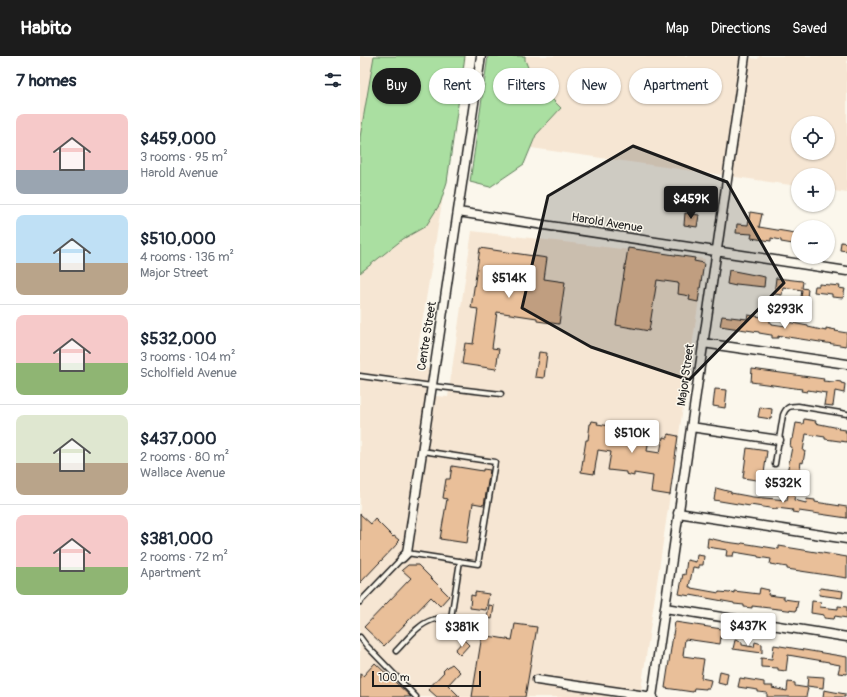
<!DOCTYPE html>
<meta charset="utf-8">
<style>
body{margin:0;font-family:Pangolin,sans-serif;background:#f6f6f7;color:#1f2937;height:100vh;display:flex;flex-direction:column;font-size:15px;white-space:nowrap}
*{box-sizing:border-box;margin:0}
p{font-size:13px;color:#747a83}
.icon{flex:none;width:22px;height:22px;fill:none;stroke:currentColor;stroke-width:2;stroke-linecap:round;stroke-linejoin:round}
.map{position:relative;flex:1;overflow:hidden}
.side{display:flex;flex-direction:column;background:#fff;width:360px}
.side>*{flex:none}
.banner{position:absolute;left:12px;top:12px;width:380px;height:36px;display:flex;gap:8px}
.tools{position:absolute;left:431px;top:60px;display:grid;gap:8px}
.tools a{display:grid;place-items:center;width:44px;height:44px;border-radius:50%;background:#fff;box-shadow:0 1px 3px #0004;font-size:20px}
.scale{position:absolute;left:12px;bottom:10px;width:109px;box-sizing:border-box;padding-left:4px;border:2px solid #1c1c1c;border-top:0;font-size:11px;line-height:14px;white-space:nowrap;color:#1c1c1c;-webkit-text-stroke:3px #fbf7ec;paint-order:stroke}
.price{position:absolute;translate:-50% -34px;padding:0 9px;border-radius:4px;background:#fff;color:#222;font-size:13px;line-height:26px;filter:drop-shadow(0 1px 2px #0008)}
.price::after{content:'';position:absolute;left:50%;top:24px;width:12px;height:9px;margin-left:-6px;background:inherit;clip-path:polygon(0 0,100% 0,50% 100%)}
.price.selected{background:#1c1c1c;color:#fff}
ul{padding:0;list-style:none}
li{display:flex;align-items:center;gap:12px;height:100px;padding:0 16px}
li+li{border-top:1px solid #e0e1e3}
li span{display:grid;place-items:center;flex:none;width:112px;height:80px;border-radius:8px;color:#555}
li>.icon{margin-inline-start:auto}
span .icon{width:48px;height:48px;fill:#fffc;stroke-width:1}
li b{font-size:17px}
h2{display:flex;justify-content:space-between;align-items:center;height:48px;padding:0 16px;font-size:17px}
.pill{padding:0 14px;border-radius:18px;background:#fff;box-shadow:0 1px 3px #0004;font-size:14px;line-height:36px}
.pill.selected{background:#1c1c1c;color:#fff}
header{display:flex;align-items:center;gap:24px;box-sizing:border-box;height:56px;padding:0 20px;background:#1c1c1c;color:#fff}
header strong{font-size:19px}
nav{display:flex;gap:22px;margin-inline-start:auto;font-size:14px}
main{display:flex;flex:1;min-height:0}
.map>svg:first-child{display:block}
.built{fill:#f6e6d3;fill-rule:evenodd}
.green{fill:#aadfa1;stroke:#637e5e}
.building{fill:#e9bf99;stroke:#1c1c1c}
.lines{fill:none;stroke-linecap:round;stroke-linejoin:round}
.service-casing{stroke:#1c1c1c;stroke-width:7}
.minor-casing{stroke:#1c1c1c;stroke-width:11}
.service{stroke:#fbf7ec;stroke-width:4}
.minor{stroke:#fbf7ec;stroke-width:8}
.marked{fill:#1c1c1c;fill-opacity:0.2;stroke:#1c1c1c;stroke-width:3;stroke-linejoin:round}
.labels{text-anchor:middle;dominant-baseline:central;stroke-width:3;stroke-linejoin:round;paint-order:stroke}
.street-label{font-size:12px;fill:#1c1c1c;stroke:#fbf7ec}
</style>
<header>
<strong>Habito</strong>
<nav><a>Map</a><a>Directions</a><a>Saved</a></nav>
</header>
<main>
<section class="side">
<h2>7 homes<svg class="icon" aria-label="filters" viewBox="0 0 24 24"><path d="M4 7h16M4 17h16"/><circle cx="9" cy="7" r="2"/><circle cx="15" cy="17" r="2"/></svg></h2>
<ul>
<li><span style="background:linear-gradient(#f6c9c9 70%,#9aa5b1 0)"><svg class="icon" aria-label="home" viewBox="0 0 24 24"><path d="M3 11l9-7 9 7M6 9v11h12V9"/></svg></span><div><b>$459,000</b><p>3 rooms · 95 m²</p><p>Harold Avenue</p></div></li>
<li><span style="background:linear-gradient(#bfe0f5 60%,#b9a48a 0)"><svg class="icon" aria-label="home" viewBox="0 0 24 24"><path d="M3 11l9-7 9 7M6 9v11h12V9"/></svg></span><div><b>$510,000</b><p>4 rooms · 136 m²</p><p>Major Street</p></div></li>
<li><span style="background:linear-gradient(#f6c9c9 60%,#8fb573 0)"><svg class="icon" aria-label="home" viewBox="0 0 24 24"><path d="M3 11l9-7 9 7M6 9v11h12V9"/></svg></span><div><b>$532,000</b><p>3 rooms · 104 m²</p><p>Scholfield Avenue</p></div></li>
<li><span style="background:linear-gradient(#dfe7d0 60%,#b9a48a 0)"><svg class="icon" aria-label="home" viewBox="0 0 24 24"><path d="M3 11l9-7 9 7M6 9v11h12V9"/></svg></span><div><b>$437,000</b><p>2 rooms · 80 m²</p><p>Wallace Avenue</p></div></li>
<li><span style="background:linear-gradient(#f6c9c9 65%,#8fb573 0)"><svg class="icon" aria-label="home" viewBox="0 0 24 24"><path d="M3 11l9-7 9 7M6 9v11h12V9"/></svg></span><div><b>$381,000</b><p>2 rooms · 72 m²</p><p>Apartment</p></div></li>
</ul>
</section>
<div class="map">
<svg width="487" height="641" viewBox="0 0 487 641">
<rect width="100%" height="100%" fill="#fbf7ec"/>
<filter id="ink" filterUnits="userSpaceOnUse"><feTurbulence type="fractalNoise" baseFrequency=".025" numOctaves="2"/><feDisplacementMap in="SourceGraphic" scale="8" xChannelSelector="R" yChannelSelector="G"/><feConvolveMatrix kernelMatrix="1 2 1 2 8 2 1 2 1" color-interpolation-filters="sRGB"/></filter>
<g filter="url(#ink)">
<path class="built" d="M0 0H106L56 304 69 314 65 339 88 341 112 175 345 203 280 641H0Z
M133 0H376L398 3 399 0H487V137L468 134V119H438V130L122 85ZM438 67H468V97H438Z"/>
<path class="green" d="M14 0H105L87 126 80 148 66 170 43 183 0 217V81Z
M128 0H165V4L173 24 201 52 176 79 164 108 130 131 110 126Z"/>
<path class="building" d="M390 156 402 158 399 171 435 177 433 188 421 186V184L411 182V185L391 182 392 178 376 177 377 168 388 169Z
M325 157 339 159 337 171 324 169Z
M481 186 487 187V195L480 194Z
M120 192 187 202 184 223 205 226 199 268 177 265V262L137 256 132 292 139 293 136 313 102 308 105 287 113 288 118 253 111 252Z
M268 192 335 202 334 205 344 207 338 246 329 244 330 240 318 238 319 228H318V227L297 224 289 275 256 269Z
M369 214 405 221 404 231 376 228V230L367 228Z
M416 222 442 225 443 226 442 232 448 233 447 242 441 241 442 234 423 231 422 239 414 238Z
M459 228 480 230 479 232 485 233 483 242 472 241V238L454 236 455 230H459Z
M388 259 410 262V267H412V268L426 270 427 266 448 270V271L466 275V272L476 274 475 275 487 277 486 290 421 280V281L418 280V282H412V279H411L399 277V276L360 270 362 260 387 263Z
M179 296 187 297 184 322 175 321Z
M392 313 464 323 463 325 474 326 475 325 481 326V327L485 328 484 337 475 335 473 350 464 349 466 337 448 334 447 336 441 335 442 333 391 326Z
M355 333 367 334 365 352 353 350Z
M400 351 412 353 411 363 398 361Z
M444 363 456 365 455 367 479 372 478 373 486 374 485 376H487V386L465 383V381L446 378 443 395H445L443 407 441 406 439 419 427 417 432 391H430L431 383H433L436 367 443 368Z
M232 365 238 366 237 368 290 376 287 395 300 397 303 381 308 382V378L318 380 310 439 291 436 293 420 274 417V420L266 418V416L248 414 251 396 238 394 234 418 221 416 226 384H228L230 368H231Z
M387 392 407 395 403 425 383 422Z
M92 410 123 415V413L130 414 124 449 113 447 107 487 80 483 87 443 83 442 86 423H90Z
M356 432 371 436V437L393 441 427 444 428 437 435 438 434 444 446 447 447 443 455 444V446L487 451V462L439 455V457L432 456 433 454 416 452V453L390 449V450L354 444Z
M0 458 11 468 15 463 33 481 34 480 39 484 38 485 39 486 0 527Z
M348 482 366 486 381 488 382 487 419 493V490L487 501V522L427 513V511L410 508 411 503 398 501V500L374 496 373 500H366L367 494 347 491Z
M337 499 344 500 343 509H339V512L333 511 329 531H331V532L359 537V536L370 537 371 536 374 537V535L399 538 400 532 409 534 408 539 424 541V543L438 545 436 555 392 550V552L384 551V549L374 548V547L330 539V540L319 538 323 518 325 519 327 504 336 506Z
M48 509H58L89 540 80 550 71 541 24 590 4 571 51 522 42 514Z
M460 532 483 535 482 542 459 539Z
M115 536 129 538 126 554 110 552 111 539 115 540Z
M452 545 461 546 460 551 478 553V550L487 551V562L475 560 474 563 464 562V559L451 557Z
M129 549 134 550 132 563 127 562Z
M315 566 362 573 360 588 325 583 323 600 344 603 341 622 351 624 349 632H346V633L334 632 333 636 305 632Z
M155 568 177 571 165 641H112L122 579 152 584Z
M104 584 109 589 100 599 95 594Z
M375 584 382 586V589L394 591 395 586 402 588V597L373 593Z
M414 589 487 601V618L478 617 480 609 469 607V606L428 599 426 615 418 614V612L401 611V602L412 603Z
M15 607 51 641H0V618L3 620Z
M92 608 100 616 88 629 100 641H77L68 633 84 616 83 615 88 610H89Z
M360 615 368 617 366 629 358 627Z
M448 620 464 621 463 632 447 630Z
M380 622 404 626V630H413L412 632 427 635 428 626 435 627V630L448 632 446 641H407V637L398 636V634L378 631Z
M464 634 485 638V641H463Z"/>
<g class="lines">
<defs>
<path id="service" d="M0 320 72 330 141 338
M415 408 423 359C426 351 429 350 438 350L487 358
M47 497 118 508 135 406 62 395
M0 546 42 502
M0 581 6 589 56 641
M36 595C47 584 57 569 72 564 78 562 85 562 91 562L100 505"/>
<path id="minor" d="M98 156 487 215
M343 287 487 308
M331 371 419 384
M318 457 487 483
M42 502 47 497 121 0
M305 552 487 581
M177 624 293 641
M292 641 385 0"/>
</defs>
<use href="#service" class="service-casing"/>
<use href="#minor" class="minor-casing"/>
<use href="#service" class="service"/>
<use href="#minor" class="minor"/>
</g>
</g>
<path class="marked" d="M273 90 367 126 424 227 329 324 231 291 162 252 188 140Z"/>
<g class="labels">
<g class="street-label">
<text transform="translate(247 167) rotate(9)">Harold Avenue</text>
<text transform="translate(67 280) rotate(-81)">Centre Street</text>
<text transform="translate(326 319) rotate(-82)">Major Street</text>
</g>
</g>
</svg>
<div class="tools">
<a><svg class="icon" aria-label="locate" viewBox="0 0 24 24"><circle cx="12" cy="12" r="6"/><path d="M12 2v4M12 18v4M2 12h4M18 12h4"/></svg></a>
<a>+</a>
<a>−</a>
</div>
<div class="scale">100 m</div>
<b class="price selected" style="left:331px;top:164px">$459K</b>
<b class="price" style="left:149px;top:243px">$514K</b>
<b class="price" style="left:425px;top:274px">$293K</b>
<b class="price" style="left:272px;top:398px">$510K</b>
<b class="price" style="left:423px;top:448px">$532K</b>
<b class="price" style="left:388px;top:591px">$437K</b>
<b class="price" style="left:102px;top:592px">$381K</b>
<div class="banner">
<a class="pill selected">Buy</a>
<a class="pill">Rent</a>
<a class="pill">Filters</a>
<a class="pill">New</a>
<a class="pill">Apartment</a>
</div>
</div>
</main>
